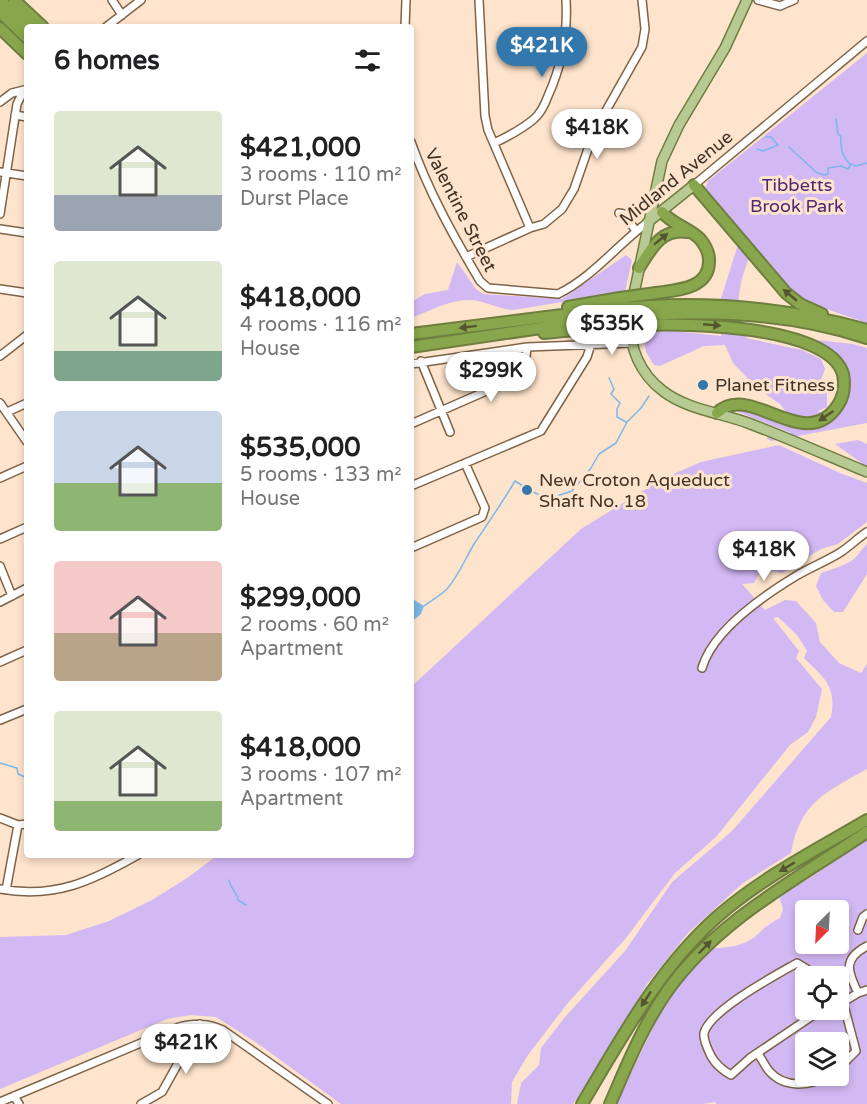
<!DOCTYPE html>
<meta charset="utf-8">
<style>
body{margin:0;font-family:"Varela Round",sans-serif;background:#f2f2f2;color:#202124;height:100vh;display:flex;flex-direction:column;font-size:22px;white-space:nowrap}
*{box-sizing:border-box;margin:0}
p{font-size:20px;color:#757577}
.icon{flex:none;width:33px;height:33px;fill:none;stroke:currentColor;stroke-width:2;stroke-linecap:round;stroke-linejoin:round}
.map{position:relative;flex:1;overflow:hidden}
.panel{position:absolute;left:24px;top:24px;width:390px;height:834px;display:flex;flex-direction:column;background:#fff;border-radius:6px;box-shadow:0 3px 9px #0003}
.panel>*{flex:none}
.needle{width:39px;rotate:204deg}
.tools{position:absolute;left:795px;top:900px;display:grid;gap:12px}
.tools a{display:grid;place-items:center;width:54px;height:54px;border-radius:6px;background:#fff;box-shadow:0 3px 9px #0003;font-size:30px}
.price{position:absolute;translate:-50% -51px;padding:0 14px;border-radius:21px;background:#fff;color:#222;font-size:20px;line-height:39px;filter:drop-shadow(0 2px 3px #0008)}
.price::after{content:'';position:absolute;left:50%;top:36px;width:18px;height:14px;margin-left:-9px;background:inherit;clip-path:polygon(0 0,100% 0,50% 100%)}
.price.active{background:#3378ad;color:#fff}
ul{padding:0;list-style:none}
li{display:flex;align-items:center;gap:18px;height:150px;padding:0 30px}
li span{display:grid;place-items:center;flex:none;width:168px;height:120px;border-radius:6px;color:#555}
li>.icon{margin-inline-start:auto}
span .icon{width:72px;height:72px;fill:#fffc;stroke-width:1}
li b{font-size:26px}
h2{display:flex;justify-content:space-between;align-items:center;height:72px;padding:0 30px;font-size:26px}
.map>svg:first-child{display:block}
.green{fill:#d3b9f4;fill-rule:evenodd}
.water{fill:#7bb7e9}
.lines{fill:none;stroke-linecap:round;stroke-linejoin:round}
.stream{stroke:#7bb7e9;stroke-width:1.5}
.minor-casing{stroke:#7f6348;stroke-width:10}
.major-casing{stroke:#6e7e3f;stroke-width:12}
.highway-casing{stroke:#6e7e3f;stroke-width:14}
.minor{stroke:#fff;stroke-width:7}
.major{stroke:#b8ca94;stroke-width:9}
.highway{stroke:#88a74c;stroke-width:10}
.highway-bridge-casing{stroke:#6e7e3f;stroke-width:14;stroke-linecap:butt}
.highway-bridge{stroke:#88a74c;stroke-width:10}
.oneway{fill:#555532}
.poi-dot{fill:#3378ad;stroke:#fee4cc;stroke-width:2}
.labels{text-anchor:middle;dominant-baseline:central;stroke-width:6;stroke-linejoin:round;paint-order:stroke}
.street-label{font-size:18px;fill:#3f3227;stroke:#fee4cc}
.park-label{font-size:18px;fill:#4e2671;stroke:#fee4cc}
.poi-label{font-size:18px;fill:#3f3227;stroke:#fee4cc;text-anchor:start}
</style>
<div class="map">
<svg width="867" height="1104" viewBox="0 0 867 1104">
<rect width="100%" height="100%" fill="#fee4cc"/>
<path class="green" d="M867 53V323L812 304 791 291 752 249C739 285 733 301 746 338L802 350 821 359 825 369 821 380 827 393V407L818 411 828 418 839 410 851 388 848 370 831 349 808 339 853 344 867 348V423L771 441 766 438 791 433 728 408 734 405 807 424 795 415 786 412 780 404 757 388 733 363 725 345 704 346 660 366 654 365 646 352 643 331 664 330 721 336 719 305 741 235 704 192 708 181Z
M626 255 632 260 625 292 513 310C498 309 485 301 471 300 450 299 430 311 411 318V302L425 294 448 290 457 262 476 289 483 294 562 299Z
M858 440 867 444V467L835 444Z
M779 445 840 473 867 483V522L838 544 821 549 782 573 772 571 774 554 767 549 758 563 759 574 754 583 742 584 765 610 785 600 796 601 816 623 820 642 839 663 861 673 867 664V769C826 792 800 802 791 853L743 883 688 933 647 984 596 1072 573 1104H517L521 1083 539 1065 541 1048 565 1017 625 951 672 882 732 831 831 717C837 686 824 678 804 658L807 651 797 635 778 617 773 618 799 651 796 658 822 689 816 717 808 732 790 745 716 837 675 873 626 938 567 1004 528 1055 512 1082 511 1104H341L257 1043 216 1017 191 1015 167 1019 0 1089V937L66 935 109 921 152 900 187 878 218 855H411V687L581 529 662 479 701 462Z
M867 544V574L843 612H834L823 600 816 586 821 573C832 569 849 565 857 556 861 551 863 548 867 544Z
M867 839V1104H716L715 1102 703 1104H616L661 1011 685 976 712 948C727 948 745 946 757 935 765 927 770 923 780 918L783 909 779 896 813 876ZM806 910H838V944H806ZM806 976H838V1010H806ZM806 1042H838V1076H806Z"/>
<path class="water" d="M411 598 424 606 421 614 411 622Z"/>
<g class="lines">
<path class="stream" d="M836 119 838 134 841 136C840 148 842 156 850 164
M789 147 816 172 824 175 828 174V168L841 166 848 169 851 164 856 166 867 163
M757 149 763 151 778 145 771 137H766
M609 378 614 389 611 394 620 403 617 409V417L626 422
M533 492 548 499 572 491 591 468 599 454 616 443 627 422 641 408 649 396
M424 606C432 600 441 595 447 589 459 575 465 559 474 544 488 523 502 503 515 481L523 486
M0 763 17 768 18 774 27 778
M229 880C230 888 237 892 238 900L246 905"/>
<defs>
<path id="minor" d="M112 0 122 15
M479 0 485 116 488 130 530 228
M758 0 780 6 794 0
M106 27 141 0
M405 27 406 0
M0 102 12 93 24 90
M15 115 27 117
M411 142C428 191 454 237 480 281L488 288 558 294C593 277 617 245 648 222
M494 143C507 137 522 129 534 119 541 113 545 104 548 96 562 65 568 34 566 0
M0 172 27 176
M694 185 867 41
M619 213 624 214 636 231
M0 214 17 104 24 90
M0 229 27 233
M466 257 530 228 544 224 562 209 574 189 588 149 603 116 642 47 645 29 642 0
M0 289 27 293
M0 356 27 335
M421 361 450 432
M411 364 527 347 632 343
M0 403 27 442
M7 412 27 403
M411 424 516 378 525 367 527 347
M0 478 27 466
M411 486 541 431 587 357 591 344
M0 539 27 527
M411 548 482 517 485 508 465 463
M0 566 12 596
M0 602 27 588
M0 662 27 650
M702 668C713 630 763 596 796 576 811 567 827 561 841 552 850 546 858 538 867 532
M0 720 27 709
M0 818 18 825 27 824
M0 889C55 899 92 881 138 855
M6 890 18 825
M858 930 863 917 867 914
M810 976 807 969 797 963C776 975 710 1010 704 1033 703 1040 708 1050 711 1056 716 1065 722 1070 731 1075L750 1058 821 1010
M858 993C848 972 842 959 867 946
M840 1004 858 993 867 990
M758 1054C762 1059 765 1066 769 1071 785 1089 810 1086 828 1076
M838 1069 856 1051 843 1002
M14 1096 19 1104
M0 1102 179 1027C195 1023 208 1023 223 1030L328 1104
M141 1104 162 1092 200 1024"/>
<path id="major" d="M648 222 694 185
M632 303 662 161 679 125 725 48 747 0
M630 319C629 347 640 374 663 391 686 409 721 413 748 423 788 438 828 456 867 472"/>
<path id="highway" d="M0 0 29 27
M14 0 43 27
M0 12 27 38
M0 28 27 54
M694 185 786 293 800 304 822 314
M639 268C651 249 661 228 687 232
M656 293C677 290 710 289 709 260 709 252 705 245 700 239 689 228 672 224 662 212
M649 306C723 302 796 310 867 330
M568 307 620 298
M645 315C718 310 798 315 867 338
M643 325C685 323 829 325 843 374 845 385 844 396 838 405 805 456 749 380 717 413
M544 333 614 326
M411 334 618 308
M411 347 616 317
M582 1104C622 1037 659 968 718 916 763 877 816 850 867 820
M610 1104C627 1065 643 1025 668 990 719 919 796 880 867 832"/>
</defs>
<use href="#minor" class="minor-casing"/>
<use href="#major" class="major-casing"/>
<use href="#highway" class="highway-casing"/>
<use href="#minor" class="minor"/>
<use href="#major" class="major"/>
<use href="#highway" class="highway"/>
<defs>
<path id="highway-bridge" d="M620 298 656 293
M618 308 649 306
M616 317 645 315
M614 326 643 325"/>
</defs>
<use href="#highway-bridge" class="highway-bridge-casing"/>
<use href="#highway-bridge" class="highway-bridge"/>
</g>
<defs><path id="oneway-solid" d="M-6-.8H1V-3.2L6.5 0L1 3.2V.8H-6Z" transform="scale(1.5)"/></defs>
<g class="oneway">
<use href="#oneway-solid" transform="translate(661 239) rotate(-39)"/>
<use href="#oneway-solid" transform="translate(790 295) rotate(-140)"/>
<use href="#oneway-solid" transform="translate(712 325) rotate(5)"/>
<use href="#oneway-solid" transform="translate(468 327) rotate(173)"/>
<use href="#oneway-solid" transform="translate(826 416) rotate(146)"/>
<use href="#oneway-solid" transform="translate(787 867) rotate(149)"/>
<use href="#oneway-solid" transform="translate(705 947) rotate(-46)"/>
<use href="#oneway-solid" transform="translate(646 999) rotate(123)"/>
</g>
<g class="poi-dot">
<circle cx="703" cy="385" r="6"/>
<circle cx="527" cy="490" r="6"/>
</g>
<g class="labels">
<g class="street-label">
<text transform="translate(676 178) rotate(-39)">Midland Avenue</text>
<text transform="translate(461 210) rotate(63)">Valentine Street</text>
</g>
<g class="park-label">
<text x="797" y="185">Tibbetts<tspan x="797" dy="21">Brook Park</tspan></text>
</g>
<g class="poi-label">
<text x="715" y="385">Planet Fitness</text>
<text x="539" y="480">New Croton Aqueduct<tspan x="539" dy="21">Shaft No. 18</tspan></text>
</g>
</g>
</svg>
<div class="tools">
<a><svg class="needle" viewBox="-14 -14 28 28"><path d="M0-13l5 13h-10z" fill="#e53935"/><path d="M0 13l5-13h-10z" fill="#757577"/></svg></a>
<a><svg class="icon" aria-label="locate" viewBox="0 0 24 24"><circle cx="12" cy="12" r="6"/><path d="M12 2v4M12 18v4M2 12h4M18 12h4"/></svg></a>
<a><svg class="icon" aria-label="layers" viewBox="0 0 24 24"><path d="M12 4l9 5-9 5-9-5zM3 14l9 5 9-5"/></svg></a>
</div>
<b class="price active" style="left:542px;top:78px">$421K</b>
<b class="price" style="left:597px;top:160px">$418K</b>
<b class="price" style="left:612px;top:356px">$535K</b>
<b class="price" style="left:491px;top:403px">$299K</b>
<b class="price" style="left:764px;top:582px">$418K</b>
<b class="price" style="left:186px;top:1075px">$421K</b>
<section class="panel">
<h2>6 homes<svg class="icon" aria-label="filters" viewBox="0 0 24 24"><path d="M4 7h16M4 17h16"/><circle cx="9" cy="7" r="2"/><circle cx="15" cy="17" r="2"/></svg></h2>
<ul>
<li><span style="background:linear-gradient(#dfe7d0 70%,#9aa5b1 0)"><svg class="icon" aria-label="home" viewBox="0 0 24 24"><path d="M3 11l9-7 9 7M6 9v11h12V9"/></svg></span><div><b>$421,000</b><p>3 rooms · 110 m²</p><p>Durst Place</p></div></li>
<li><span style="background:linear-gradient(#dfe7d0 75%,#7fa58c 0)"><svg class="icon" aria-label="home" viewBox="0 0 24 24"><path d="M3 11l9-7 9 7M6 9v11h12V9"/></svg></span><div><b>$418,000</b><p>4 rooms · 116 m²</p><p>House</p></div></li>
<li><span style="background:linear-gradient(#c9d6e8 60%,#8fb573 0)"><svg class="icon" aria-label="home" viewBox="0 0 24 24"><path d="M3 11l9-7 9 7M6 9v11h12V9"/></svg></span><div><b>$535,000</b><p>5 rooms · 133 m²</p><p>House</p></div></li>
<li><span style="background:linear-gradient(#f6c9c9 60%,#b9a48a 0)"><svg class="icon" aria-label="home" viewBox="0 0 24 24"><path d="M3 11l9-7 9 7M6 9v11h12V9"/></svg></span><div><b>$299,000</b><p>2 rooms · 60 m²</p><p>Apartment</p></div></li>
<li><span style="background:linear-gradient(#dfe7d0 75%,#8fb573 0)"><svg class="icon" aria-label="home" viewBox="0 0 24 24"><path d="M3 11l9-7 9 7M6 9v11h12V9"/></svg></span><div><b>$418,000</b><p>3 rooms · 107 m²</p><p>Apartment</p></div></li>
</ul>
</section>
</div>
